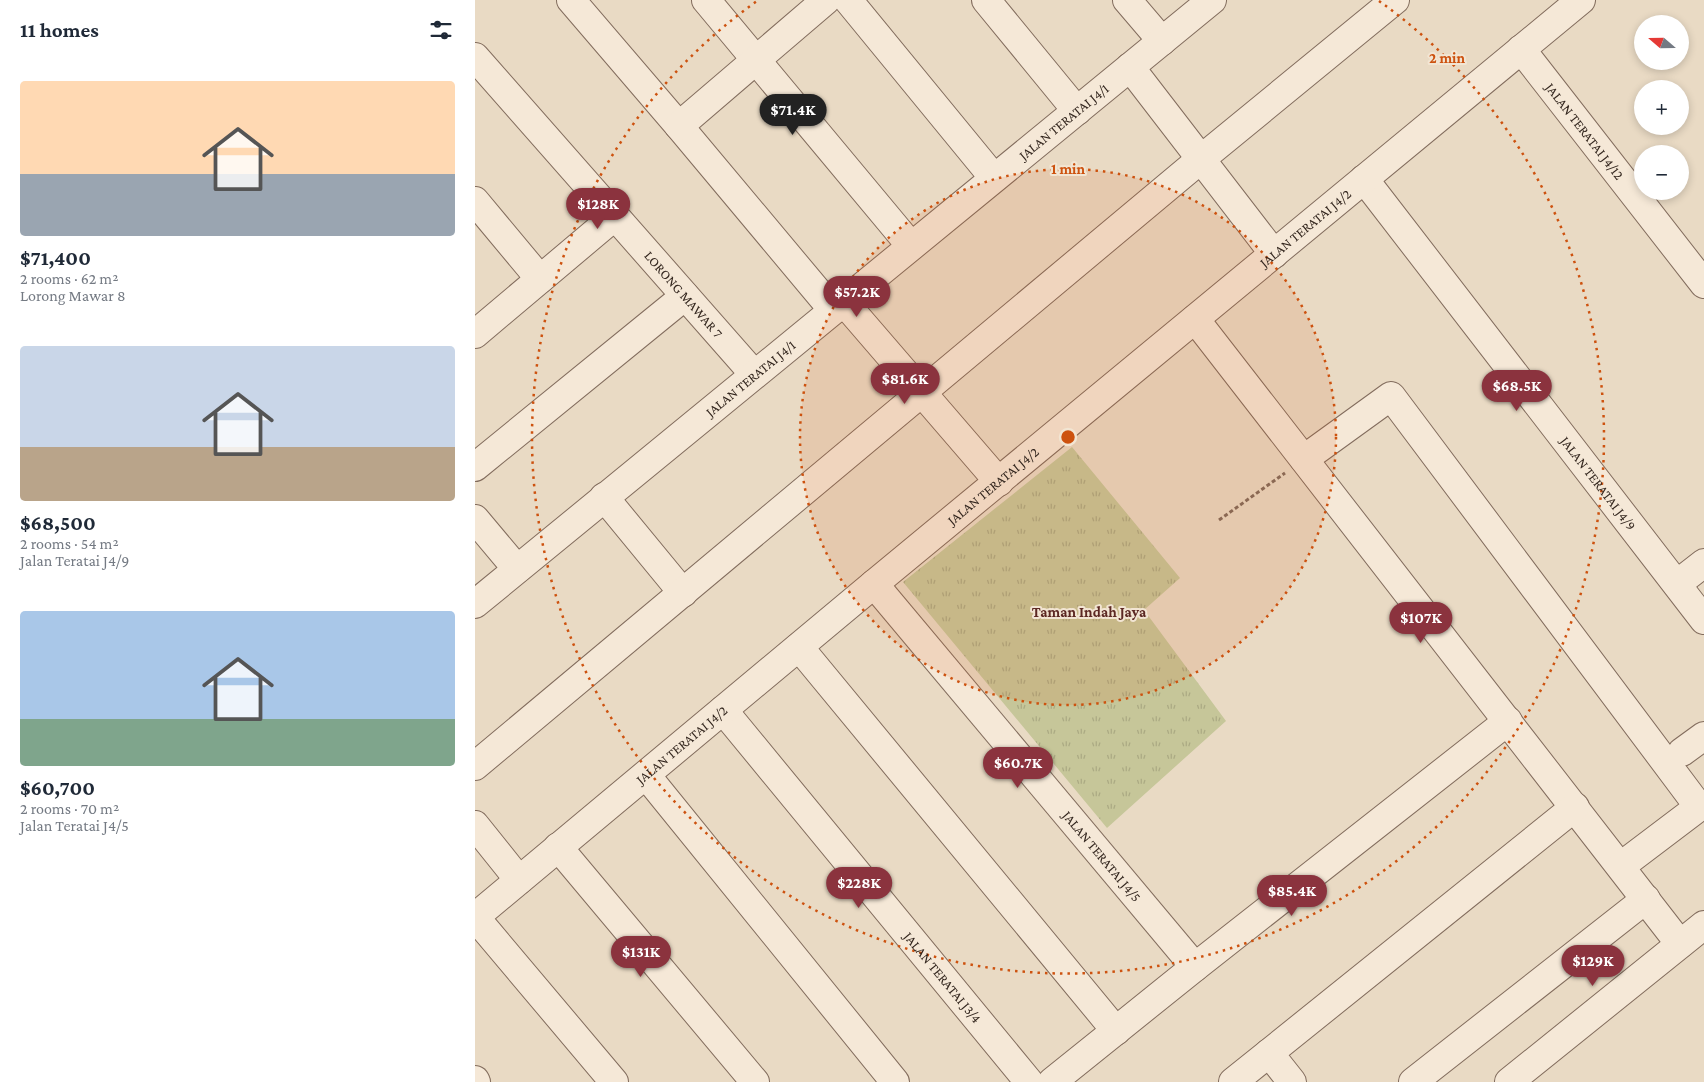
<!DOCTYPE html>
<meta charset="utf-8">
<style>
body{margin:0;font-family:"Crimson Pro",serif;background:#f2f2f3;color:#1f2937;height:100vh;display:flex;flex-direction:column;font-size:19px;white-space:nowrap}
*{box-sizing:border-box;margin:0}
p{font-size:16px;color:#747a83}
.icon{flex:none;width:28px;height:28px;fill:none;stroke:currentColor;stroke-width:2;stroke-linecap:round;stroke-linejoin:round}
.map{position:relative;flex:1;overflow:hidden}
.drawer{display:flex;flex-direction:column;background:#fff;width:475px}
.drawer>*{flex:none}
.needle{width:32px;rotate:290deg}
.tools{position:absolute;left:1159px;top:15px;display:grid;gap:10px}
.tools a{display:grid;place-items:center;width:55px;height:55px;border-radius:50%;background:#fff;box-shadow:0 2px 8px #0003;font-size:25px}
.price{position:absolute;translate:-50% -42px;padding:0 11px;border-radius:18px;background:#8b333e;color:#fff;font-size:16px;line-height:32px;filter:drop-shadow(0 1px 2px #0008)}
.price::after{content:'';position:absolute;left:50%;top:30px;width:15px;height:11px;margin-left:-8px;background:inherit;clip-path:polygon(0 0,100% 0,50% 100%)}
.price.current{background:#222;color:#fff}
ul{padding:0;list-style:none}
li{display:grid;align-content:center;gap:10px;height:265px;padding:0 20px}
li span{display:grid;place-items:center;height:155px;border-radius:5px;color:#555}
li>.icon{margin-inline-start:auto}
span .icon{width:90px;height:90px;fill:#fffc;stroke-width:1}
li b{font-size:21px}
h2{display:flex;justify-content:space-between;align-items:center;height:60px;padding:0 20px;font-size:21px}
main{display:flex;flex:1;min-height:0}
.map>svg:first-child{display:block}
.grass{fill:url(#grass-tufts)}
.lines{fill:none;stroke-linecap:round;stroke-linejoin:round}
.minor-casing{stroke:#826c5d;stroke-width:30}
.path{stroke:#826c5d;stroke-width:3;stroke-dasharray:4 2.5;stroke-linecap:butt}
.minor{stroke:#f5e8d7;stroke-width:28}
.ring{fill:none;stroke:#cd520f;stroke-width:2.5;stroke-dasharray:2.5 5}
.labels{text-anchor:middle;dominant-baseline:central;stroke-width:4;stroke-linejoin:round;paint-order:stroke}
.street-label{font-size:14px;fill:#34271f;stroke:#f2e5d3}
.neighbourhood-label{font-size:15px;font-weight:bold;fill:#5c2823;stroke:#f2e5d3}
.centre{fill:#cd520f;stroke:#f2e5d3;stroke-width:2.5}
.ring-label{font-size:15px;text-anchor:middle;font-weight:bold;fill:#cd520f;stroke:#f2e5d3;stroke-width:4;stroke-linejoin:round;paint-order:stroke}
</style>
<main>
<section class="drawer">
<h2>11 homes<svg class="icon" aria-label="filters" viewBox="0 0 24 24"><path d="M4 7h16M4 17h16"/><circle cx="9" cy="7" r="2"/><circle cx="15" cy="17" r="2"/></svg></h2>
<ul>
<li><span style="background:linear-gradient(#ffd9b3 60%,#9aa5b1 0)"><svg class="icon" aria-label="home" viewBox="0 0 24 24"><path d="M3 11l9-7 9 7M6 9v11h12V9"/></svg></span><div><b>$71,400</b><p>2 rooms · 62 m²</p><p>Lorong Mawar 8</p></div></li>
<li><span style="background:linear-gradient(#c9d6e8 65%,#b9a48a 0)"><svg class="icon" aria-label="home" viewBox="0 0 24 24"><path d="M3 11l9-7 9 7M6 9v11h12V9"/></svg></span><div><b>$68,500</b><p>2 rooms · 54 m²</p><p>Jalan Teratai J4/9</p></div></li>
<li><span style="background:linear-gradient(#a9c7e8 70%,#7fa58c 0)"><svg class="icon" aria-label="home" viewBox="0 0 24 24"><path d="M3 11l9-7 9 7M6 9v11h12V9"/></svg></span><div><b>$60,700</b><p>2 rooms · 70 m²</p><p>Jalan Teratai J4/5</p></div></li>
</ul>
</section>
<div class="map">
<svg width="1229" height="1082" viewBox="0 0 1229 1082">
<defs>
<pattern id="grass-tufts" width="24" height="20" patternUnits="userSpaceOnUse" patternTransform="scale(1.25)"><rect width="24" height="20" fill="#c6c699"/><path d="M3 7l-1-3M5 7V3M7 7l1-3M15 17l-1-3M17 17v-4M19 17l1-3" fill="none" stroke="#abaa83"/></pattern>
</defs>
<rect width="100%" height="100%" fill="#e9dac4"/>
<path class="grass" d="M597 447 705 578 669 610 751 721 632 828 428 582Z"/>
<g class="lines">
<defs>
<g id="minor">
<path d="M96 0 204 126 358 310"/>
<path d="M231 0 436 246"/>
<path d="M373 0 519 178"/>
<path d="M511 0 602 111"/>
<path d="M652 0 687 41"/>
<path id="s1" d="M1046 49 1229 284"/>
<path id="s2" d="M0 57 279 374"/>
<path d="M655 67 799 254"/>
<path d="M204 126 351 0"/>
<path id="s3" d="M889 179 1229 620"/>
<path d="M0 201 65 279"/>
<path d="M368 301 524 482"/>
<path d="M720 319 1205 944"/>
<path d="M0 334 140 216"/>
<path d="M829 459 916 396 1224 807 1146 866"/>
<path d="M0 467 210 296"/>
<path d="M129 497 208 593"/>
<path d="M0 519 42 569"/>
<path id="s4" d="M399 584 720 967"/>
<path d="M1202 584 1229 563"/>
<path id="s5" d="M0 604 737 0"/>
<path d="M324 647 641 1031"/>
<path id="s6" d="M248 710 554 1082"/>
<path d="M1207 752 1229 736"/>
<path d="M0 766 726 159 920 0"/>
<path d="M171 775 420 1082"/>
<path d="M0 825 44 880"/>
<path d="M83 847 280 1082"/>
<path id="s7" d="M0 917 399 584 1106 0"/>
<path d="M0 917 139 1082"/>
<path d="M794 1053 817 1082"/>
<path d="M0 1080 1 1082"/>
<path d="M577 1082 720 967 1033 721"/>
<path d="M758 1082 1100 807"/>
<path d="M938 1082 1171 899"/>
<path d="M1034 1082 1229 925"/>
</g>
</defs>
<use href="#minor" class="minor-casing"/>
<path class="path" d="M744 520 810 473"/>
<use href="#minor" class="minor"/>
</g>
<circle cx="593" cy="437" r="268" fill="#cd520f" fill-opacity=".12"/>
<g class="ring">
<circle cx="593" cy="437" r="268"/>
<path d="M904 1A536 536 0 1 1 282 1"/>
</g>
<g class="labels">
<g class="street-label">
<text stroke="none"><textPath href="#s5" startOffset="761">JALAN TERATAI J4/1</textPath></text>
<text stroke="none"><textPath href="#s1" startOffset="104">JALAN TERATAI J4/12</textPath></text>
<text stroke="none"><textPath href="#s7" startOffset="1079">JALAN TERATAI J4/2</textPath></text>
<text stroke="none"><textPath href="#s2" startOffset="316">LORONG MAWAR 7</textPath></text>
<text stroke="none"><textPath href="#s5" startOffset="356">JALAN TERATAI J4/1</textPath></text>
<text stroke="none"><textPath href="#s3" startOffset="384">JALAN TERATAI J4/9</textPath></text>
<text stroke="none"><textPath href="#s7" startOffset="674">JALAN TERATAI J4/2</textPath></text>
<text stroke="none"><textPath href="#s7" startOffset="269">JALAN TERATAI J4/2</textPath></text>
<text stroke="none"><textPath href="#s4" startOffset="355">JALAN TERATAI J4/5</textPath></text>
<text stroke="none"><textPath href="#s6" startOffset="346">JALAN TERATAI J3/4</textPath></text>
</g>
<g class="neighbourhood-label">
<text x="614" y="612">Taman Indah Jaya</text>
</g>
</g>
<circle cx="593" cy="437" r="8" class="centre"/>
<g class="ring-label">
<text x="972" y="63">2 min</text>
<text x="593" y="174">1 min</text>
</g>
</svg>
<div class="tools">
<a><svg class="needle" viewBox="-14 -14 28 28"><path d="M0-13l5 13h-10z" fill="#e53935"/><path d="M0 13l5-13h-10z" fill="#747a83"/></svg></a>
<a>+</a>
<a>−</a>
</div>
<b class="price current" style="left:318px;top:136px">$71.4K</b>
<b class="price" style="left:123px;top:230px">$128K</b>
<b class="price" style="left:382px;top:318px">$57.2K</b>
<b class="price" style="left:430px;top:405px">$81.6K</b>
<b class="price" style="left:1042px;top:412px">$68.5K</b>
<b class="price" style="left:946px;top:644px">$107K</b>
<b class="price" style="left:543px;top:789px">$60.7K</b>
<b class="price" style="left:384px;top:909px">$228K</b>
<b class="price" style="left:817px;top:917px">$85.4K</b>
<b class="price" style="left:166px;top:978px">$131K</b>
<b class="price" style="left:1118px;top:987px">$129K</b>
</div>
</main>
